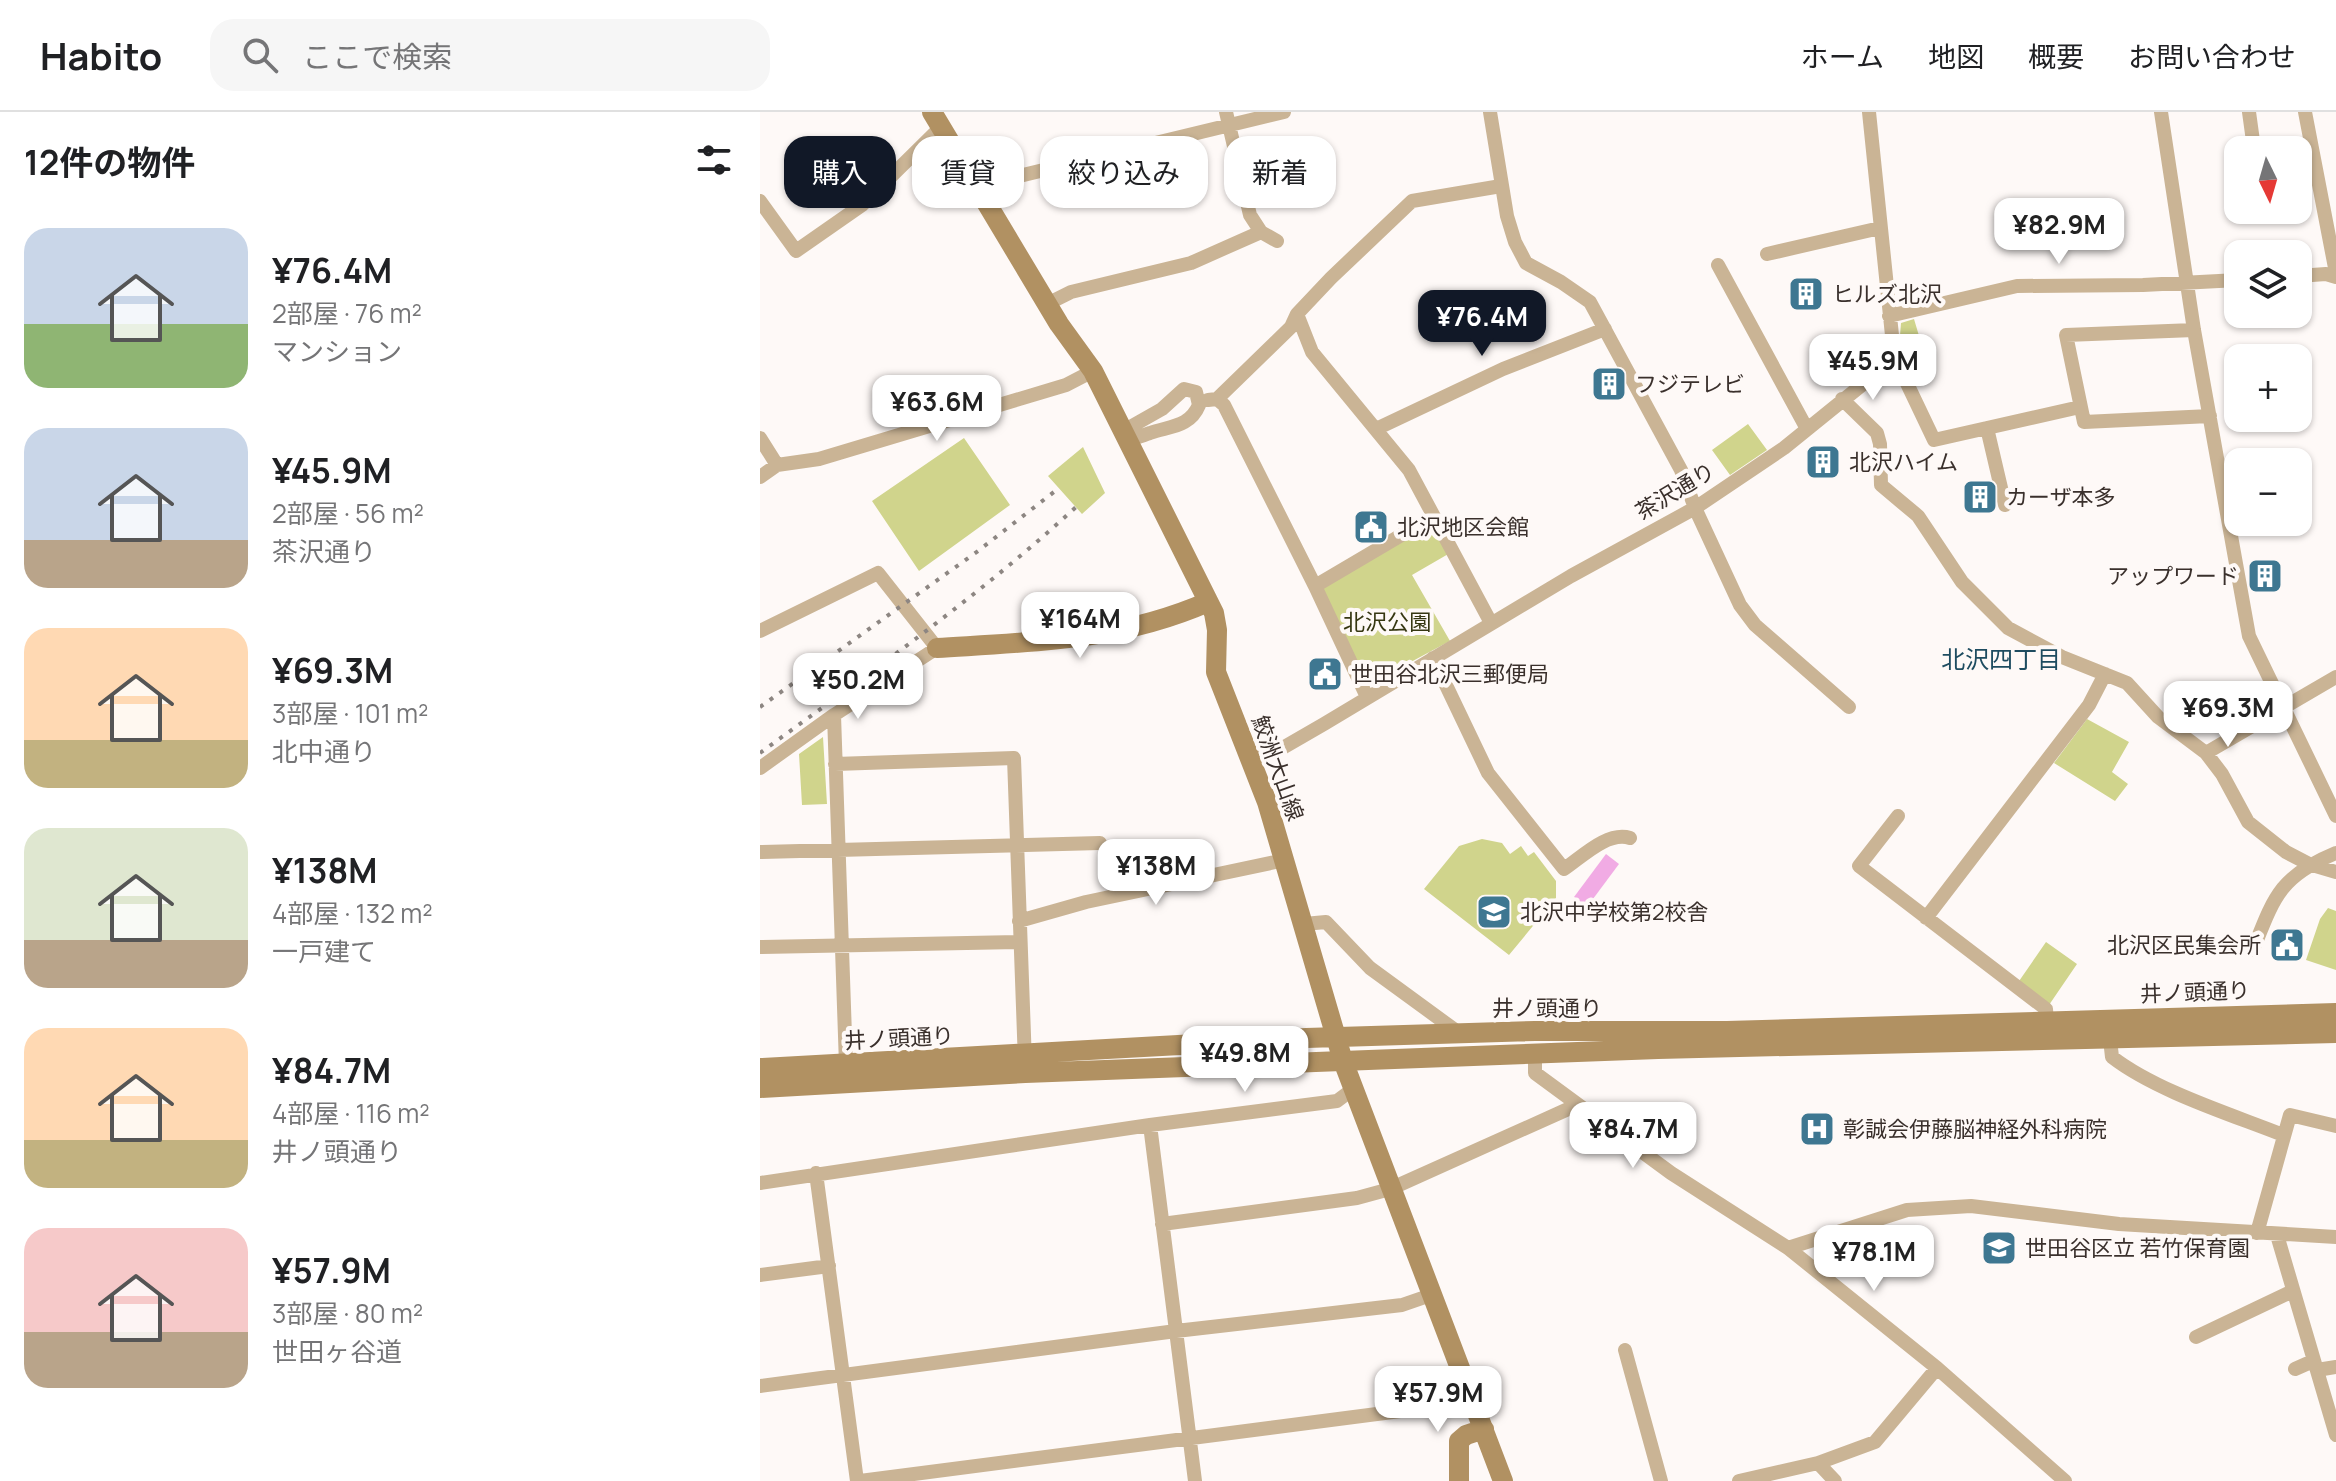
<!DOCTYPE html>
<html lang="ja">
<meta charset="utf-8">
<style>
body{margin:0;font-family:Manrope,"Noto Sans JP",sans-serif;background:#f6f6f6;color:#202124;height:100vh;display:flex;flex-direction:column;font-size:30px;white-space:nowrap}
*{box-sizing:border-box;margin:0}
p{font-size:26px;color:#757577}
.icon{flex:none;width:44px;height:44px;fill:none;stroke:currentColor;stroke-width:2;stroke-linecap:round;stroke-linejoin:round}
.map{position:relative;flex:1;overflow:hidden}
.details{display:flex;flex-direction:column;background:#fff;width:760px}
.details>*{flex:none}
.top-card{position:absolute;left:24px;top:24px;width:760px;height:72px;display:flex;gap:16px}
.needle{width:52px;rotate:175deg}
.fabs{position:absolute;left:1464px;top:24px;display:grid;gap:16px}
.fabs a{display:grid;place-items:center;width:88px;height:88px;border-radius:16px;background:#fff;box-shadow:0 2px 6px #0004;font-size:40px}
.price{position:absolute;translate:-50% -68px;padding:0 18px;border-radius:16px;background:#fff;color:#222;font-size:26px;line-height:52px;filter:drop-shadow(0 2px 4px #0008)}
.price::after{content:'';position:absolute;left:50%;top:48px;width:24px;height:18px;margin-left:-12px;background:inherit;clip-path:polygon(0 0,100% 0,50% 100%)}
.price.current{background:#111827;color:#fff}
ul{padding:0;list-style:none}
li{display:flex;align-items:center;gap:24px;height:200px;padding:0 24px}
li span{display:grid;place-items:center;flex:none;width:224px;height:160px;border-radius:24px;color:#555}
li>.icon{margin-inline-start:auto}
span .icon{width:96px;height:96px;fill:#fffc;stroke-width:1}
li b{font-size:34px}
h2{display:flex;justify-content:space-between;align-items:center;height:96px;padding:0 24px;font-size:34px}
.pill{padding:0 28px;border-radius:24px;background:#fff;box-shadow:0 2px 6px #0004;font-size:28px;line-height:72px}
.pill.current{background:#111827;color:#fff}
header{display:flex;align-items:center;gap:48px;box-sizing:border-box;height:112px;padding:0 40px;background:#fff;border-bottom:2px solid #e0e0e0}
header strong{font-size:38px}
nav{display:flex;gap:44px;margin-inline-start:auto;font-size:28px}
.search{width:560px;height:72px;background:#f6f6f6;display:flex;align-items:center;gap:20px;box-sizing:border-box;padding:0 28px;border-radius:24px;color:#757577;font-size:30px}
main{display:flex;flex:1;min-height:0}
.map>svg:first-child{display:block}
.green{fill:#d0d48c}
.water{fill:#f1abe4}
.lines{fill:none;stroke-linecap:round;stroke-linejoin:round}
.street{stroke:#cab495;stroke-width:14}
.secondary{stroke:#b19162;stroke-width:20}
.rail{stroke:#8d8682;stroke-width:4;stroke-dasharray:4 8;stroke-linecap:butt}
.labels{text-anchor:middle;dominant-baseline:central;stroke-width:8;stroke-linejoin:round;paint-order:stroke}
.poi-label{font-size:22px;fill:#3a302c;stroke:#fef9f7;text-anchor:start}
.street-label{font-size:22px;fill:#3a302c;stroke:#fef9f7}
.park-label{font-size:22px;fill:#363712;stroke:#fef9f7}
.neighbourhood-label{font-size:24px;fill:#1e4c60;stroke:#fef9f7}
</style>
<header>
<strong>Habito</strong>
<div class="search"><svg class="icon" aria-label="search" viewBox="0 0 24 24"><circle cx="10" cy="10" r="6"/><path d="M15 15l6 6"/></svg>ここで検索</div>
<nav><a>ホーム</a><a>地図</a><a>概要</a><a>お問い合わせ</a></nav>
</header>
<main>
<section class="details">
<h2>12件の物件<svg class="icon" aria-label="filters" viewBox="0 0 24 24"><path d="M4 7h16M4 17h16"/><circle cx="9" cy="7" r="2"/><circle cx="15" cy="17" r="2"/></svg></h2>
<ul>
<li><span style="background:linear-gradient(#c9d6e8 60%,#8fb573 0)"><svg class="icon" aria-label="home" viewBox="0 0 24 24"><path d="M3 11l9-7 9 7M6 9v11h12V9"/></svg></span><div><b>¥76.4M</b><p>2部屋 · 76 m²</p><p>マンション</p></div></li>
<li><span style="background:linear-gradient(#c9d6e8 70%,#b9a48a 0)"><svg class="icon" aria-label="home" viewBox="0 0 24 24"><path d="M3 11l9-7 9 7M6 9v11h12V9"/></svg></span><div><b>¥45.9M</b><p>2部屋 · 56 m²</p><p>茶沢通り</p></div></li>
<li><span style="background:linear-gradient(#ffd9b3 70%,#c2b280 0)"><svg class="icon" aria-label="home" viewBox="0 0 24 24"><path d="M3 11l9-7 9 7M6 9v11h12V9"/></svg></span><div><b>¥69.3M</b><p>3部屋 · 101 m²</p><p>北中通り</p></div></li>
<li><span style="background:linear-gradient(#dfe7d0 70%,#b9a48a 0)"><svg class="icon" aria-label="home" viewBox="0 0 24 24"><path d="M3 11l9-7 9 7M6 9v11h12V9"/></svg></span><div><b>¥138M</b><p>4部屋 · 132 m²</p><p>一戸建て</p></div></li>
<li><span style="background:linear-gradient(#ffd9b3 70%,#c2b280 0)"><svg class="icon" aria-label="home" viewBox="0 0 24 24"><path d="M3 11l9-7 9 7M6 9v11h12V9"/></svg></span><div><b>¥84.7M</b><p>4部屋 · 116 m²</p><p>井ノ頭通り</p></div></li>
<li><span style="background:linear-gradient(#f6c9c9 65%,#b9a48a 0)"><svg class="icon" aria-label="home" viewBox="0 0 24 24"><path d="M3 11l9-7 9 7M6 9v11h12V9"/></svg></span><div><b>¥57.9M</b><p>3部屋 · 80 m²</p><p>世田ヶ谷道</p></div></li>
</ul>
</section>
<div class="map">
<svg width="1576" height="1369" viewBox="0 0 1576 1369">
<rect width="100%" height="100%" fill="#fef9f7"/>
<path class="green" d="M1154 207 1165 244 1149 248 1140 224 1141 211Z
M988 312 1007 338 970 363 952 338Z
M204 326 250 393 159 459 112 389Z
M323 335 345 381 322 402 288 364Z
M667 415H673L690 441 652 463 690 529 608 573 561 481 563 474Z
M1327 607 1369 630 1352 660 1368 672 1355 689 1294 651Z
M63 625 67 692 42 693 39 642Z
M722 727 742 731 750 742 761 734 768 744 774 740 796 769V786L749 843 664 777 699 734Z
M1568 796 1576 799V858L1546 848 1560 807Z
M1286 830 1317 852 1289 893 1257 872Z"/>
<path class="water" d="M846 742 859 752 827 795 814 785Z"/>
<g class="lines">
<path class="street" d="M466 0 490 103 501 120 517 129
M730 0 747 104 755 130 766 151 801 170 830 190 921 358 935 396 980 493 995 513 1089 595
M1401 0 1434 218 1489 524 1576 704
M1489 0 1493 29
M1545 0 1576 161
M221 81 247 67 524 0
M0 89 36 139 102 93 181 15
M1007 142 1120 116
M958 153 1047 317
M1538 164 1566 162 1576 165
M287 192 311 180 431 151 501 120
M1129 204 1257 174 1383 173 1478 168
M1434 218 1306 223 1324 310 1450 304
M1133 242 1174 328 1320 295
M424 277 436 280 439 293C430 315 410 314 390 321 380 324 377 327 365 325L372 314 402 297Z
M457 287 464 293 555 474 607 585
M1082 287 1117 321 1120 332 1121 373 1158 404 1202 470 1248 516 1302 545 1367 571 1398 605 1446 641 1462 662 1488 710 1526 740 1549 752 1576 760
M448 288 457 287 531 215 537 202
M1227 316 1245 393
M616 317 743 257 845 217
M0 326 17 353
M0 365 17 353 59 347 306 273 333 259
M555 474 672 405
M731 511 649 358 552 240 537 202 571 166 652 89 741 74
M0 519 118 461 177 536 74 603 0 656
M673 546 728 661 804 757C822 745 847 719 870 726
M74 603 86 953
M1446 641 1576 565
M490 648 519 638 564 612 811 464 935 396 1024 336 1129 251 1133 242V233L1109 0
M75 652 254 646 265 951
M1138 704 1099 754 1286 897 1287 909
M0 740 340 731
M1166 806 1329 593 1345 562
M259 809 326 790 525 748
M544 812 566 810 610 856 699 921
M0 835 260 830
M1493 838C1514 785 1520 764 1576 741
M1350 927 1352 945C1396 979 1470 1002 1523 1023
M775 943V961L911 1061 1028 1136 1177 1256 1305 1369
M390 1013 435 1369
M56 1061 97 1369
M0 1071 390 1013 577 989 593 977
M402 1112 597 1086 630 1077 817 993
M1497 1121 1530 1003 1576 1014
M1517 1123 1576 1323
M1028 1136 1147 1098 1211 1094 1359 1112 1576 1125
M0 1163 69 1154
M1436 1225 1533 1179
M865 1238 901 1369
M1535 1257 1553 1249
M1557 1258 1576 1255
M0 1274 416 1219 642 1193 671 1183
M1058 1351 1075 1369
M100 1369 694 1292 711 1285
M979 1369 1058 1351 1115 1330 1177 1256"/>
<path class="secondary" d="M172 0 299 212 333 259 454 501 457 518 456 560 507 690 583 949 743 1369
M177 536C272 530 359 529 448 490
M0 956 546 926 775 919H967L1576 901
M0 976 265 961 898 937 1576 921
M699 1369V1329L706 1323 724 1317"/>
<path class="rail" d="M0 595 218 439 299 376
M0 641C108 562 217 486 316 395"/>
</g>
<defs>
<symbol id="building-square" viewBox="-11 -11 22 22"><rect x="-9" y="-9" width="18" height="18" rx="4" fill="#3e7791" stroke="#fef9f7"/><path d="M-4-6H4V6H1V3H-1V6H-4ZM-2.5-4.3h1.7v1.8h-1.7ZM.8-4.3h1.7v1.8H.8ZM-2.5-1h1.7V.8h-1.7ZM.8-1h1.7V.8H.8Z" fill="#fff"/></symbol>
<symbol id="civic-square" viewBox="-11 -11 22 22"><rect x="-9" y="-9" width="18" height="18" rx="4" fill="#3e7791" stroke="#fef9f7"/><path d="M-.6-6.5H3V-4.5H.6V-3L4-1V1h2V6H-6V1h2V-1L-.6-3ZM-1.2 2.5V6h2.4V2.5Z" fill="#fff"/></symbol>
<symbol id="school-square" viewBox="-11 -11 22 22"><rect x="-9" y="-9" width="18" height="18" rx="4" fill="#3e7791" stroke="#fef9f7"/><path d="M0-5L7-2L0 1L-7-2ZM-4 1L0 2.5L4 1V4Q0 6-4 4Z" fill="#fff"/></symbol>
<symbol id="hospital-square" viewBox="-11 -11 22 22"><rect x="-9" y="-9" width="18" height="18" rx="4" fill="#3e7791" stroke="#fef9f7"/><path d="M-5-5h3v3.5h4V-5h3V5h-3V1.5h-4V5h-3Z" fill="#fff"/></symbol>
</defs>
<g fill-rule="evenodd">
<use href="#building-square" x="1026" y="162" width="40" height="40"/>
<use href="#building-square" x="829" y="252" width="40" height="40"/>
<use href="#building-square" x="1043" y="330" width="40" height="40"/>
<use href="#building-square" x="1200" y="365" width="40" height="40"/>
<use href="#civic-square" x="591" y="395" width="40" height="40"/>
<use href="#building-square" x="1485" y="444" width="40" height="40"/>
<use href="#civic-square" x="545" y="542" width="40" height="40"/>
<use href="#school-square" x="714" y="780" width="40" height="40"/>
<use href="#civic-square" x="1507" y="813" width="40" height="40"/>
<use href="#hospital-square" x="1037" y="997" width="40" height="40"/>
<use href="#school-square" x="1219" y="1116" width="40" height="40"/>
</g>
<g class="labels">
<g class="poi-label">
<text x="1072" y="182">ヒルズ北沢</text>
<text x="875" y="272">フジテレビ</text>
<text x="1089" y="350">北沢ハイム</text>
<text x="1246" y="385">カーザ本多</text>
<text x="637" y="415">北沢地区会館</text>
<text x="1479" y="464" text-anchor="end">アップワード</text>
<text x="591" y="562">世田谷北沢三郵便局</text>
<text x="760" y="800">北沢中学校第2校舎</text>
<text x="1501" y="833" text-anchor="end">北沢区民集会所</text>
<text x="1083" y="1017">彰誠会伊藤脳神経外科病院</text>
<text x="1265" y="1136">世田谷区立 若竹保育園</text>
</g>
<g class="street-label">
<text transform="translate(915 379) rotate(-31)">茶沢通り</text>
<text transform="translate(518 656) rotate(70)">鮫洲大山線</text>
<text transform="translate(1435 880) rotate(-2)">井ノ頭通り</text>
<text x="787" y="896">井ノ頭通り</text>
<text transform="translate(139 926) rotate(-3)">井ノ頭通り</text>
</g>
<g class="park-label">
<text x="627" y="510">北沢公園</text>
</g>
<g class="neighbourhood-label">
<text x="1241" y="546">北沢四丁目</text>
</g>
</g>
</svg>
<div class="fabs">
<a><svg class="needle" viewBox="-14 -14 28 28"><path d="M0-13l5 13h-10z" fill="#e53935"/><path d="M0 13l5-13h-10z" fill="#757577"/></svg></a>
<a><svg class="icon" aria-label="layers" viewBox="0 0 24 24"><path d="M12 4l9 5-9 5-9-5zM3 14l9 5 9-5"/></svg></a>
<a>+</a>
<a>−</a>
</div>
<b class="price" style="left:1299px;top:154px">¥82.9M</b>
<b class="price current" style="left:722px;top:246px">¥76.4M</b>
<b class="price" style="left:1113px;top:290px">¥45.9M</b>
<b class="price" style="left:177px;top:331px">¥63.6M</b>
<b class="price" style="left:320px;top:548px">¥164M</b>
<b class="price" style="left:98px;top:609px">¥50.2M</b>
<b class="price" style="left:1468px;top:637px">¥69.3M</b>
<b class="price" style="left:396px;top:795px">¥138M</b>
<b class="price" style="left:485px;top:982px">¥49.8M</b>
<b class="price" style="left:873px;top:1058px">¥84.7M</b>
<b class="price" style="left:1114px;top:1181px">¥78.1M</b>
<b class="price" style="left:678px;top:1322px">¥57.9M</b>
<div class="top-card">
<a class="pill current">購入</a>
<a class="pill">賃貸</a>
<a class="pill">絞り込み</a>
<a class="pill">新着</a>
</div>
</div>
</main>
